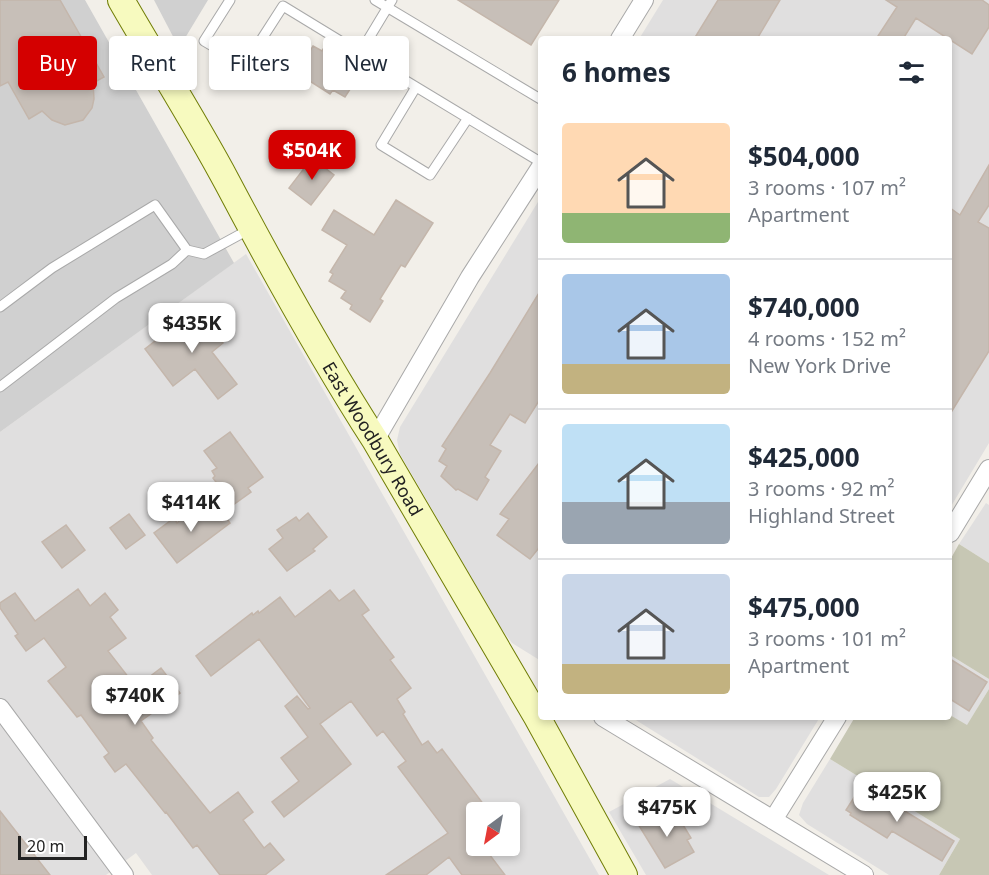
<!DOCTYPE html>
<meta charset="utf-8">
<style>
body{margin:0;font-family:"Noto Sans",sans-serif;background:#f6f6f7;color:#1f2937;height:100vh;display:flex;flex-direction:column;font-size:22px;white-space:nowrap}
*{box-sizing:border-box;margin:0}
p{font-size:20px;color:#747a83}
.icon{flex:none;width:33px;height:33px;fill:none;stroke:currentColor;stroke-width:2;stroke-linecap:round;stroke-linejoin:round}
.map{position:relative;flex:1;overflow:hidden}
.panel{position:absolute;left:538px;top:36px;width:414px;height:684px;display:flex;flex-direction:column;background:#fff;border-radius:6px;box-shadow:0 3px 9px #0003}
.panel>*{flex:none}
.guide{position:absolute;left:18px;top:36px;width:430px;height:54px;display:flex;gap:12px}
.needle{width:39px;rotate:212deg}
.buttons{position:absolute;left:466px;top:802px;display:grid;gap:12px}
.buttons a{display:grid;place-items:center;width:54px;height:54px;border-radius:6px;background:#fff;box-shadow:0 3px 9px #0003;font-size:30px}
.scale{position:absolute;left:18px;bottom:15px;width:69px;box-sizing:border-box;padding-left:6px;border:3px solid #222;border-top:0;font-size:16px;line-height:21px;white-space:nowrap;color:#222;-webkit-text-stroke:4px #fff;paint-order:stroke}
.price{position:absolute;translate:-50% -51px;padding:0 14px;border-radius:12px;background:#fff;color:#222;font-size:20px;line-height:39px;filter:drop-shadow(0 2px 3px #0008)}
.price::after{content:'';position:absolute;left:50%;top:36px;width:18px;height:14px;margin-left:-9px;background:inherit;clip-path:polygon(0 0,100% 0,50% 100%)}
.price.current{background:#d40000;color:#fff}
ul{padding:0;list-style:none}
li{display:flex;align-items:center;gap:18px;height:150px;padding:0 24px}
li+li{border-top:2px solid #e0e1e3}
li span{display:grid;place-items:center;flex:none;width:168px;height:120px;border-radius:6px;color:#555}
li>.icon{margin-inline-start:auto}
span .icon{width:72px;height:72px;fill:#fffc;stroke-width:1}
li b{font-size:26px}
h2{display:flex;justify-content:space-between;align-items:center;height:72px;padding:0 24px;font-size:26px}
.chip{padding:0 21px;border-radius:6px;background:#fff;box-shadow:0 3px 9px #0003;font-size:21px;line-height:54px}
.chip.current{background:#d40000;color:#fff}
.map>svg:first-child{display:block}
.residential{fill:#e0dfdf;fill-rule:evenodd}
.religious{fill:#d0d0d0}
.construction{fill:#c7c7b4}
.building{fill:#c7bfb8;stroke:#c4b6ab;stroke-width:1.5}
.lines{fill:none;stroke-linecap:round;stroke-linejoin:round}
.lane-casing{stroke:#a9a9a9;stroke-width:11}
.street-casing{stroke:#a9a9a9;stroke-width:20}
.secondary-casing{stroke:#707d05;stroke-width:28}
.lane{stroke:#fff;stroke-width:9}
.street{stroke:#fff;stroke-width:18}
.secondary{stroke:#f7fabf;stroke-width:26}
.labels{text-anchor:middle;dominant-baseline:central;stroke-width:4.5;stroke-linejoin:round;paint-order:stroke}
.street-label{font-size:18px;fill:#222;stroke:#fff}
</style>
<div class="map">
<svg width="989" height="875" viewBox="0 0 989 875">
<rect width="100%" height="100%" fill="#f2efe9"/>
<path class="residential" d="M663 0H989V443L950 508V39H639Z
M541 197V661L512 643 501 628 400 454 397 440 400 427Z
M246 254 599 875H152L136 853 106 875H0V432ZM477 813H510V846H477Z
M986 503 989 505V563L959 544Z
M950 655 989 679V689L967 726 950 715Z
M631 717H820L776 789 769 797H759Z
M830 759 960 839 939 875H889L807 824 799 815 803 803Z
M670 779 829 875H646L609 812Z"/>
<path class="religious" d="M0 0H85L234 263 0 432Z
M154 0H208L179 48Z"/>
<path class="construction" d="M959 544 989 563V679L950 655V560Z
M989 689V875H939L960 839 830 759 855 717H950V715L967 725Z"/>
<path class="building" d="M0 0H60L104 77 93 83 94 99 92 108 83 120 65 125 52 120 42 111 29 119 8 82 0 86Z
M458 0H559L531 45Z
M718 0H780L757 39H694Z
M886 0H982L989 5V27L972 54 916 18 903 39H876L897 7Z
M313 46 322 51 325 46 344 57 337 68 356 80 345 97 333 90 330 94 297 73Z
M312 158 334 175 311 205 289 188Z
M989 165V205L978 222 989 228V351L950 414V208L960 215Z
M396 200 433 223 405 267 401 265 380 299 383 301 370 322 350 309 352 305 341 298 346 291 329 281 333 274 330 272 347 245 322 230 334 210 374 235Z
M542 288V396L525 423 510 414 490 445 501 451 485 477 489 480 477 500 458 489 456 490 441 476 447 466 439 461 446 449 442 446 490 373Z
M196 309 223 343 212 352 237 384 218 399 195 369 173 386 145 349Z
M230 432 263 477 248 488 251 492 233 505 213 478 215 476 212 471 217 468 204 451Z
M542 459V544L530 559 497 535 509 519 500 514Z
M216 504 230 523 177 563 154 533 174 518 177 523 184 517 189 523Z
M308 513 327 537 313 549 315 551 287 571 269 549 283 538 277 530 296 517 299 521Z
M129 514 145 535 126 549 110 528Z
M66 525 85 550 62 568 42 542Z
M78 589 90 606 105 593 118 610 110 617 126 638 108 651 136 687 161 668 180 693 141 721 153 738 151 740 210 813 238 792 253 812 243 820 264 848 270 843 284 860 265 875H220L197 845 193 848 166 812 165 813 126 764 115 772 104 757 109 753 81 715 77 717 48 681 66 667 44 638 26 651 15 636 18 634 0 608V603L15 593 35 621Z
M330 590 339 601 354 590 369 610 362 615 394 657 390 660 411 688 397 699 405 712 403 714 422 745 428 741 437 753 442 749 490 813H477V828L472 832 477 839V846H483L505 875H462L449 857 426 875H386L448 833 398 767 406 761 383 731 377 736 351 701 320 724 351 764 284 817 272 802 299 781 281 758 308 737 285 706 297 696 308 709 310 708 259 639 211 676 196 656 252 613 253 615 258 611 259 613 280 597 295 617Z
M950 659 987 682 969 711 950 699Z
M862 785 954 841 942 861 892 831 887 838 850 815 851 813 846 810Z
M664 809 670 819 677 815 691 838 687 840 694 852 665 868 638 824Z
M0 811 50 875H0Z"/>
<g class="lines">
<defs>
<path id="lane" d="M230 0 204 41 245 65 283 6 360 53
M375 0 542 100
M392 0 360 53 542 163
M416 87 381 145 430 175 468 118
M0 307 52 268 155 205 187 250 204 254 250 229
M0 387 116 298 172 264 187 250"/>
<path id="street" d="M620 39 644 0
M375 440 470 277 542 165
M950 533 989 469
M0 708 124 875
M603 717 864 875
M773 820 837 717"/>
<g id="secondary">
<path id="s1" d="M121 0C156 61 194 120 227 182 273 269 321 356 375 440L537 717 624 875"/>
</g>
</defs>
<use href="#lane" class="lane-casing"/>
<use href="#street" class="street-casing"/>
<use href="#secondary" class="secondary-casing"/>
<use href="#lane" class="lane"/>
<use href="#street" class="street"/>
<use href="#secondary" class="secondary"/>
</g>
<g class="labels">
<g class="street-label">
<text stroke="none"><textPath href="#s1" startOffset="506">East Woodbury Road</textPath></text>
</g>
</g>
</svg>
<div class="buttons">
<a><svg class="needle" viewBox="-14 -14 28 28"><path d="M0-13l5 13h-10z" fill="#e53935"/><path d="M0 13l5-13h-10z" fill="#747a83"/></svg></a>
</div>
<div class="scale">20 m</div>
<b class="price current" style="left:312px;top:181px">$504K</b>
<b class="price" style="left:192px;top:354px">$435K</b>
<b class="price" style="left:191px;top:533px">$414K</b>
<b class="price" style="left:135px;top:726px">$740K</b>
<b class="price" style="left:897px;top:823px">$425K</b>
<b class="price" style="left:667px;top:838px">$475K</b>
<div class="guide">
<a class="chip current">Buy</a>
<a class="chip">Rent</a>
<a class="chip">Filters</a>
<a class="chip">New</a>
</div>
<section class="panel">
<h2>6 homes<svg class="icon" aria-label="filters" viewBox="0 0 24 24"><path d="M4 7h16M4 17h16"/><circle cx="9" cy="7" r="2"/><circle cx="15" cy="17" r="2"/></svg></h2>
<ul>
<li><span style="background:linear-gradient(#ffd9b3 75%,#8fb573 0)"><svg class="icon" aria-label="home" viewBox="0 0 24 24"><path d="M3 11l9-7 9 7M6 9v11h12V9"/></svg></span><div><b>$504,000</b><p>3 rooms · 107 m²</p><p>Apartment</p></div></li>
<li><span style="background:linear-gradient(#a9c7e8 75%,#c2b280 0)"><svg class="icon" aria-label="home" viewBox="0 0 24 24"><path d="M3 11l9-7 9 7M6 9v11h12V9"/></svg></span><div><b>$740,000</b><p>4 rooms · 152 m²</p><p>New York Drive</p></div></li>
<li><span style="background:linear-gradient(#bfe0f5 65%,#9aa5b1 0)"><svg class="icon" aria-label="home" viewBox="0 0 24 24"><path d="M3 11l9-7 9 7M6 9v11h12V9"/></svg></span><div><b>$425,000</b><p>3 rooms · 92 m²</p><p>Highland Street</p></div></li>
<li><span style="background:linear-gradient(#c9d6e8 75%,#c2b280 0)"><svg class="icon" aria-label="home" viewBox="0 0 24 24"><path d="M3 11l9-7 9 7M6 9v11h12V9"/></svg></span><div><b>$475,000</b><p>3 rooms · 101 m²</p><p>Apartment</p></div></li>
</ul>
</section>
</div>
